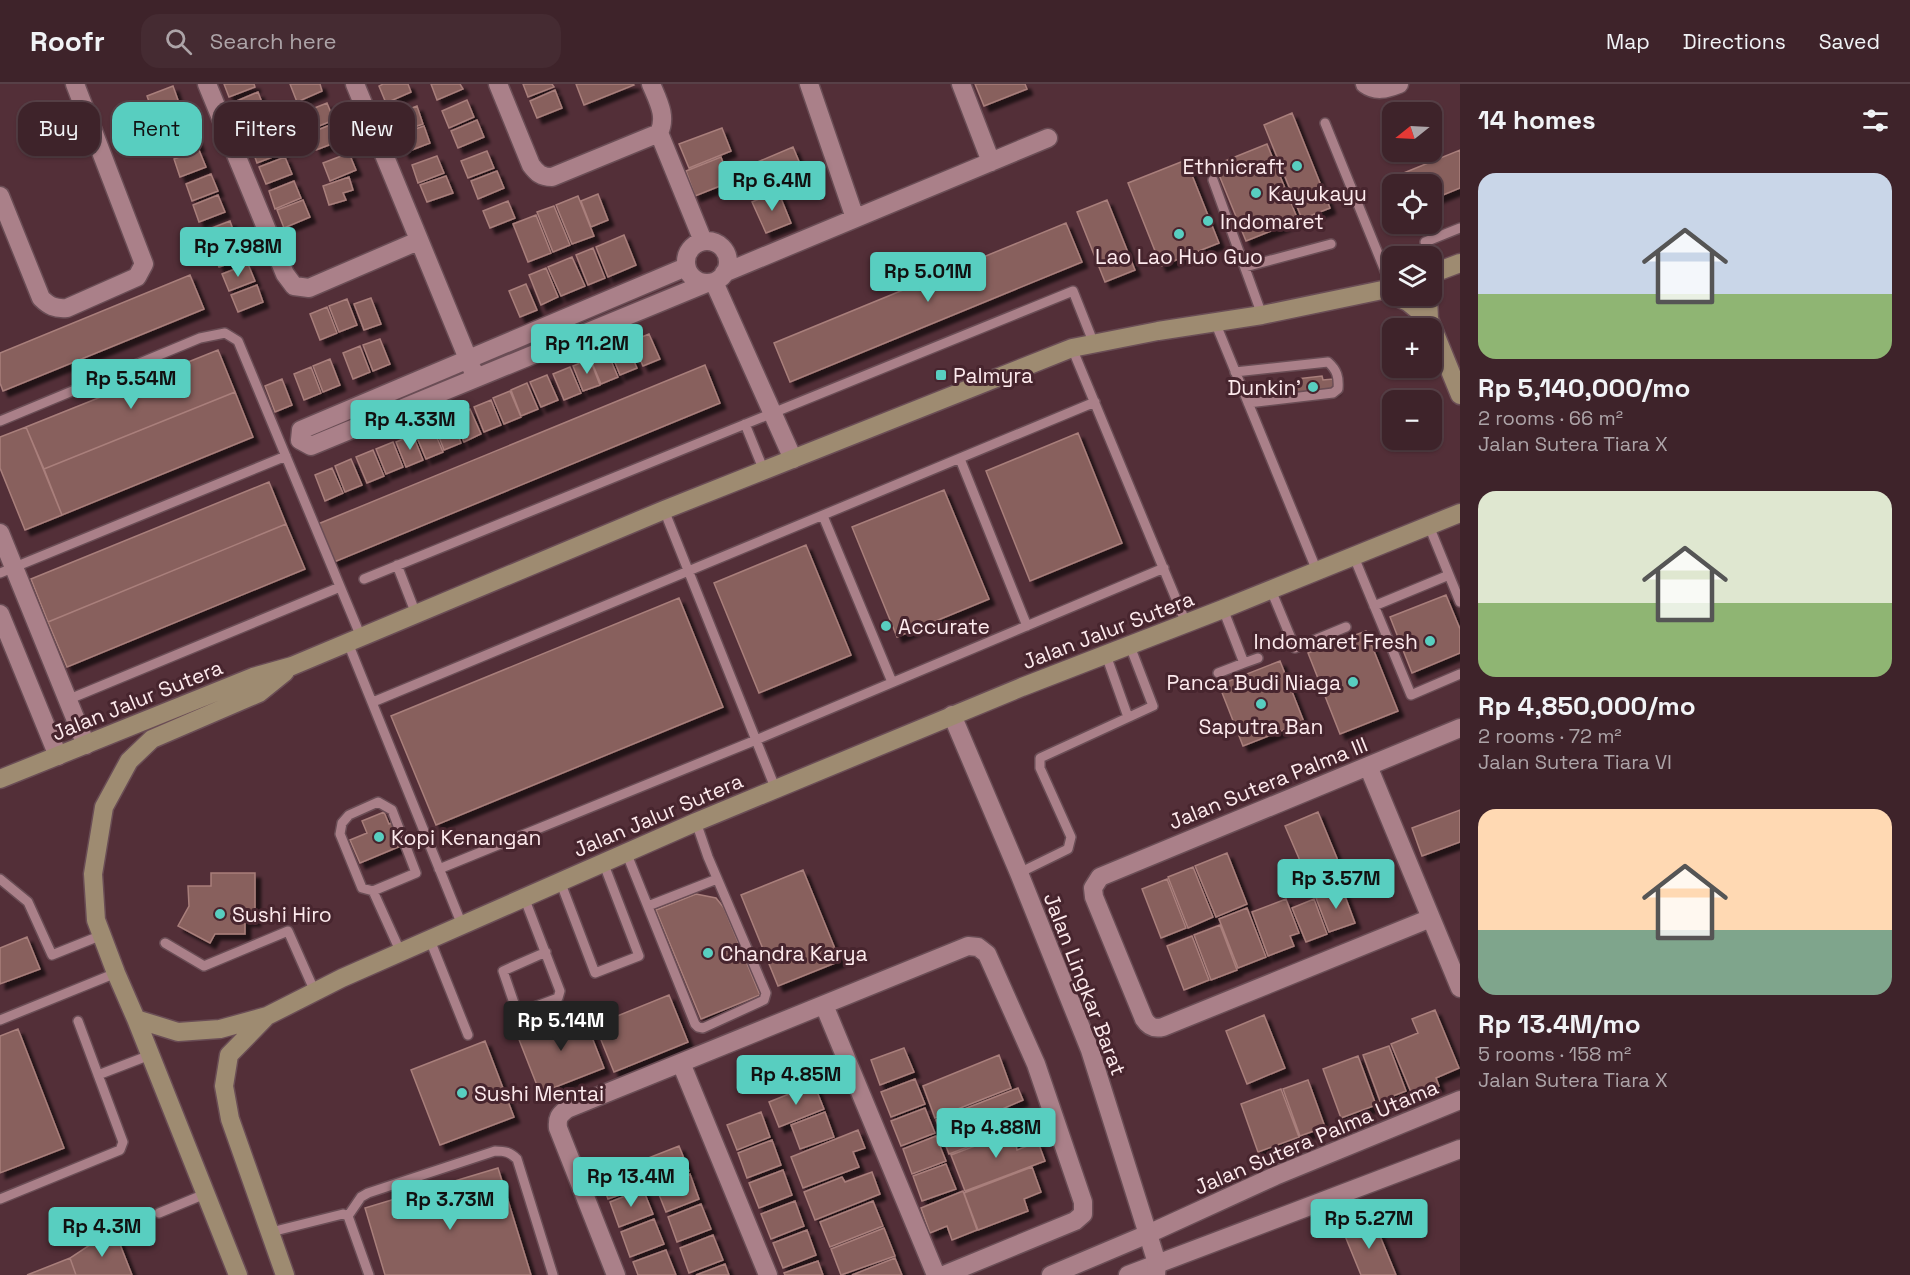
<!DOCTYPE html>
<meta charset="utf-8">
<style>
body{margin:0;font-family:"Space Grotesk",sans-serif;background:#452b32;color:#f1f3f6;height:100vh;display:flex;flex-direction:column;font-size:22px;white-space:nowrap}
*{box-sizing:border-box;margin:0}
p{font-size:20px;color:#ada4a8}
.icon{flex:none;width:33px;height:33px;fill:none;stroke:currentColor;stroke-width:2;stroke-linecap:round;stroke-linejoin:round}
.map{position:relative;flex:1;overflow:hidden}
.sheet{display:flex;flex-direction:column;background:#3e232a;width:450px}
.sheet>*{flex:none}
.hud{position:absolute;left:18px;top:18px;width:570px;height:54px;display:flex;gap:12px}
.needle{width:39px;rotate:252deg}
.buttons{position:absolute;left:1382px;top:18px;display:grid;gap:12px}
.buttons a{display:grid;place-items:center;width:60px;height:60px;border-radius:12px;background:#3e232a;box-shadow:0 2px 4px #0004,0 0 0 2px #574047;font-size:30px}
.price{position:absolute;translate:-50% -51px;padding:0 14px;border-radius:6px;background:#58cec0;color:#111;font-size:20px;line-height:39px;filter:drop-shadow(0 2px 3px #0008)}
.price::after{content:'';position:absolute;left:50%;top:36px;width:18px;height:14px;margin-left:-9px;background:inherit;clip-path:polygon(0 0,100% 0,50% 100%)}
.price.active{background:#222;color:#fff}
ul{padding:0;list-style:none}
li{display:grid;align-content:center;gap:12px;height:318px;padding:0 18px}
li span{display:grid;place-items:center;height:186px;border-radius:18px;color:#555}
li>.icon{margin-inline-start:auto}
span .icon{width:108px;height:108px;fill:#fffc;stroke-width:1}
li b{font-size:26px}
h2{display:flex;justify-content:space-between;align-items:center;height:72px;padding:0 18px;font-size:26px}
.pill{padding:0 21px;border-radius:18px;background:#3e232a;box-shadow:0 2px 4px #0004,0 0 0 2px #574047;font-size:21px;line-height:54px}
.pill.active{background:#58cec0;color:#111}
header{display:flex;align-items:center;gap:36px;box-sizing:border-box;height:84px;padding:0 30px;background:#3e232a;border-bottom:2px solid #574047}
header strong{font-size:28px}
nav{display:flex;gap:33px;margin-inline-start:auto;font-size:21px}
.search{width:420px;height:54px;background:#452b32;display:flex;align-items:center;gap:15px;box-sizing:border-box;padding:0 21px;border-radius:18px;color:#ada4a8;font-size:22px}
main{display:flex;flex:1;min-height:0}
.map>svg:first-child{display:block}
.building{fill:#88605d;stroke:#a97f7b;stroke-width:1.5;filter:url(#shadow)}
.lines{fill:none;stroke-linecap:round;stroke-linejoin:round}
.service-casing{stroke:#6a4d55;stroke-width:12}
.minor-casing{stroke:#6a4d55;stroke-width:21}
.tertiary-casing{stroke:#6a4d55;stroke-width:21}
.secondary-casing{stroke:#6a4d55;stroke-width:21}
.service{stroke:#aa8089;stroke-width:9}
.minor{stroke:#aa8089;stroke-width:18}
.tertiary{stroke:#aa8089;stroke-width:18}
.secondary{stroke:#9e8b71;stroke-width:18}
.poi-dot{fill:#58cec0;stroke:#47252e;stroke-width:2}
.labels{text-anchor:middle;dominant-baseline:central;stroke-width:6;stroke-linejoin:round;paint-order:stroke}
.poi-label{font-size:21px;fill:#fdeaed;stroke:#47252e;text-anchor:start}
.street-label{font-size:21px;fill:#fdeaed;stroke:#47252e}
</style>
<header>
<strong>Roofr</strong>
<div class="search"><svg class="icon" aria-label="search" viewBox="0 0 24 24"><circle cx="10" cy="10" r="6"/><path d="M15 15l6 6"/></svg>Search here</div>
<nav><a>Map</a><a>Directions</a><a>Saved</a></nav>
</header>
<main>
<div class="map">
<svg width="1460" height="1191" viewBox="0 0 1460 1191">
<defs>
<filter id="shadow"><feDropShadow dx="5.5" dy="5.5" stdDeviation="1.5" flood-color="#0009"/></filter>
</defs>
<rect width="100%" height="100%" fill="#532f38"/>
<path class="building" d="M224 0H254L255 3 229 13Z
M290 0H320L322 7 297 18Z
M383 0H408L411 8 386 19 379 2Z
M431 0H460L463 5 437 16Z
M523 0H552L554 3 528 13Z
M576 0H633L634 1 584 21Z
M975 0H1025L1027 5 984 22Z
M173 2 179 19 153 29 147 12Z
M555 6 562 24 537 34 530 17Z
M258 8 265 26 239 36 232 19Z
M467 16 474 33 449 44 442 27Z
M327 19 334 36 309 46 302 29Z
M182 22 188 39 162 49 156 32Z
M417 22 423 40 397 49 391 32Z
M268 27 274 44 249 54 242 37Z
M1292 29 1330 124 1302 135 1264 41Z
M477 36 484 53 458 64 451 47Z
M335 39 342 56 316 66 310 49Z
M424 42 430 59 404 69 398 51Z
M722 44 731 67 689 84 679 60Z
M192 45 199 62 173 72 167 55Z
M276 52 283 69 257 79 251 62Z
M1267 60 1298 136 1246 157 1215 81Z
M793 63 803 87 751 109 741 85Z
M199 66 206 83 180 93 174 75Z
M1460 66V104L1431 116V100H1392V116L1384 97Z
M487 67 494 84 468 94 461 77Z
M349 69 356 86 330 97 323 79Z
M437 72 444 89 418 99 412 81Z
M285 73 292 90 266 100 259 83Z
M721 73 730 98 695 112 686 87Z
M1186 76 1219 159 1161 182 1128 99Z
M497 87 504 104 478 115 471 97Z
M211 90 218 107 192 117 186 100Z
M446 92 453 109 427 118 420 101Z
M349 93 353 106 343 109 346 116 329 121 323 102Z
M294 97 301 114 275 125 269 107Z
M778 107 791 139 766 149 752 118Z
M598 110 608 136 591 143 581 117Z
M218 111 225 128 199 138 193 121Z
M578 112 594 152 572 160 556 121Z
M303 116 310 133 284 144 277 126Z
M1107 116 1135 186 1105 198 1077 128Z
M508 117 515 134 490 144 483 127Z
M554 122 570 161 553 168 537 128Z
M536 131 551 169 528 178 513 140Z
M230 137 236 154 210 164 204 147Z
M1066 139 1082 178 790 298 774 259Z
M624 151 636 181 608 193 596 163Z
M238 156 245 174 219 183 212 166Z
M593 164 605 194 588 201 576 171Z
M572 173 585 202 561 212 548 183Z
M248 180 255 197 229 207 222 190Z
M546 184 558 213 541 221 529 191Z
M190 191 204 225 3 307 0 299V269Z
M526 200 537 226 520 233 509 207Z
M257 201 263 218 238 228 231 211Z
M371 214 381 240 364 246 354 220Z
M347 215 357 241 339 248 329 222Z
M327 223 337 249 320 256 310 230Z
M649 250 660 275 643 282 632 257Z
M380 255 390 280 373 287 363 261Z
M626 259 637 284 620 291 610 266Z
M360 262 370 288 353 295 343 269Z
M218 266 235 308 44 385 26 343Z
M607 267 618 293 601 300 590 274Z
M330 275 340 301 323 308 313 282Z
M590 275 600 301 583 307 573 282Z
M705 281 720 319 334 478 318 440Z
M311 283 321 309 304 316 294 290Z
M570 283 581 309 564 316 553 290Z
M547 291 558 316 541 323 530 298Z
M1322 292 1323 296 1333 295 1334 305 1293 310 1292 300H1298L1297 295Z
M282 295 292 321 275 328 265 302Z
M527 299 538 325 521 332 511 306Z
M510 307 521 333 504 340 493 314Z
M235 308 253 353 62 431 44 385Z
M491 316 501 341 484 348 474 323Z
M470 325 481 350 464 358 453 332Z
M451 333 461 359 444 366 434 340Z
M432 342 443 368 426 375 415 349Z
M26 343 62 431 25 446 0 384V353Z
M1078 349 1122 459 1030 497 986 387Z
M413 351 423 376 406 383 396 358Z
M393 358 403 383 386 390 376 365Z
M373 366 384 392 367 399 356 373Z
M351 375 362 401 345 408 335 382Z
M332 384 343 409 325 417 315 391Z
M269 398 286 440 48 538 31 495Z
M944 406 989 515 897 553 852 443Z
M286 440 305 485 67 583 48 538Z
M806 461 851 571 759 609 714 499Z
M1446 511 1460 545V569L1412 589 1390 533Z
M679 514 723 623 436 741 391 632Z
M1366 547 1398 627 1340 650 1308 569Z
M1280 577 1304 638 1243 662 1219 601Z
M1460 726V758L1422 772 1412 744Z
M384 728 389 740 394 738 403 761 360 779 350 756 367 749 362 737Z
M1318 728 1339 779 1307 793 1285 742Z
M1227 769 1247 820 1216 833 1195 782Z
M1193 783 1213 833 1188 844 1168 793Z
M803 786 840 877 778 902 741 811Z
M211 789H255V837H245V850H215L210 859 178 842 189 822 188 802H211Z
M1167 795 1186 844 1161 854 1142 805Z
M1342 804 1355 839 1329 848 1316 814Z
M696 810 716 814 724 824 760 911 701 935 656 826Z
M1286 815 1299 849 1290 852 1294 862 1268 872 1252 828Z
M1314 815 1327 850 1306 858 1292 824Z
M1247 824 1266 873 1238 884 1219 835Z
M1220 841 1237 886 1211 896 1194 851Z
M1192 852 1209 896 1184 906 1167 862Z
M27 853 40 885 0 900V864Z
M669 911 688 958 614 988 595 941Z
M1435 926 1459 984 1436 994 1439 1002 1413 1013 1391 960 1418 949 1412 935Z
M582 928 604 984 540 1009 518 953Z
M1264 931 1285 984 1247 1000 1226 947Z
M18 945 64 1064 0 1089V952Z
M485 957 514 1033 440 1061 411 986Z
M1389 962 1406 1007 1380 1017 1363 971Z
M904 964 914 988 880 1001 871 976Z
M999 971 1011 1004 935 1034 923 1002Z
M1358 972 1376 1021 1341 1034 1323 985Z
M915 995 925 1020 891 1033 881 1008Z
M1308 996 1325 1043 1300 1052 1283 1005Z
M814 1000 824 1025 779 1043 769 1018Z
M1018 1004 1023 1016 1000 1026 1001 1030 1016 1025 1023 1042 949 1070 936 1036Z
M1281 1005 1299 1053 1258 1068 1241 1020Z
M925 1024 935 1049 901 1062 891 1037Z
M761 1028 770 1053 737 1066 727 1041Z
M825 1028 834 1053 800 1065 791 1041Z
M1023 1044 1028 1056 1016 1061 1017 1066 1038 1058 1045 1077 965 1107 951 1071Z
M858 1046 865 1064 853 1068 859 1083 803 1104 791 1073Z
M936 1052 946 1077 912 1090 903 1065Z
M772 1056 781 1081 747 1094 738 1069Z
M679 1062 689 1087 655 1100 646 1075Z
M632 1077 642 1103 608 1115 599 1090Z
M946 1080 956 1105 922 1117 913 1092Z
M1032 1083 1041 1108 1024 1115 1028 1127 978 1146 964 1109Z
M498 1084 531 1191H385L365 1124Z
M783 1086 792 1111 759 1124 749 1099Z
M872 1088 880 1110 815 1136 804 1108 842 1093 845 1098Z
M690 1090 699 1115 666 1128 656 1103Z
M643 1105 653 1130 619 1143 610 1118Z
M963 1107 977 1146 952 1156 947 1142 930 1149 921 1124Z
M795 1117 804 1142 771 1155 761 1130Z
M873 1117 883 1142 830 1163 820 1138Z
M701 1120 711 1145 677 1158 668 1133Z
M654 1135 664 1160 630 1173 621 1148Z
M1373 1135 1396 1191H1361L1343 1147Z
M884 1144 895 1172 841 1191 831 1165Z
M114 1145 132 1191H76L70 1174Z
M807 1146 816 1171 783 1184 773 1159Z
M713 1151 723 1176 689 1189 680 1164Z
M666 1166 676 1191H638L633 1178Z
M70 1174 76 1191H27Z
M895 1174 902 1191H852Z
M818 1177 823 1191H785L784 1189Z
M725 1180 729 1191H696Z"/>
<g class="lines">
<defs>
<path id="service" d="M1325 39 1392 204
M1213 96 1262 231
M1425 158 1460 144
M1245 183 1331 160
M1215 238 1317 487
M1072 264 1186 539
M1235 288 1328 278C1337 286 1339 293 1338 305L1333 309 1248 319
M0 337 200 254 225 249 238 257 361 553
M745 340 764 387
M960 375 1027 542
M664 426 776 706
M823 432 892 598
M1429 442 1460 518
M1354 473 1411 611 1460 590
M397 481 416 530
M0 489 286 372
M364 495 1073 207 1094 260
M1271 506 1295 564 1346 543
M1374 522 1449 491
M1223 525 1244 579 1258 574
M348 559 462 841
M1106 571 1128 633
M1218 589 1244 579
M67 616 340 503
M373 618 1095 318
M378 718 392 726 416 789 373 807 362 804 340 750 342 739 349 731Z
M626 768 695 940 698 943 703 944 764 916 766 909 708 773 696 738
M439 785 756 656 1164 484
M1019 789 1068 765 1071 753 1040 684V674L1153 622 1130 562
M0 795 28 818 52 871 102 851
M560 797 595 889 639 872 603 778
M373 807 401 869
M524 813 560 907 558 914 523 927 516 925 503 887 546 868
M648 822 717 795
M430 856 468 951
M165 859 204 882 288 847 315 908
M0 936 116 889
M98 991 150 971
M0 1115 120 1066 123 1058 78 937
M159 1129 205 1110
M348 1132 361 1113 368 1109 495 1067C505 1067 510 1068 517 1075L553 1191
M271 1148 343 1130 348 1132 369 1191"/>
<path id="minor" d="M207 0 285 190 294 202 309 204 418 157
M355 0 473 287
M498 0 531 81C537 89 541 93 552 93L659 49
M651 0C658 17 667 32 659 49L703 157
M809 0 855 134
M961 0 991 78
M1365 0C1376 8 1386 5 1399 0
M0 112 41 214C49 222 55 225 67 224L137 193 144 180 75 0
M686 178a21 21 0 1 1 42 0a21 21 0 1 1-42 0Z
M686 183 301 346 300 356 311 362 707 199
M724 189 1048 54
M714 198 793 375
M0 449 86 661
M0 530 58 672
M1368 682 1460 904
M1431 834 1163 943C1154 945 1149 943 1144 935L1094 813 1093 804 1100 793 1460 644
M824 921 936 1191
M681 979 768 1191
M616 1191 558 1044C557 1034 559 1031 567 1025L968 862 978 863 987 870 1036 980 1083 1118V1130L1075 1137 944 1191
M1051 1191 1148 1150 1275 1092 1460 1016
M1128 1191 1460 1065"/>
<path id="tertiary" d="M952 631 1019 789 1090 966 1157 1179 1156 1191"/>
<path id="secondary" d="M1431 190 1460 179
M1395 212 1408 218 1429 235
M1428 212 1429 235 1460 311
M0 695 253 593 292 582 664 426 1072 264 1158 247 1262 231 1392 204
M265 934 229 971 224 1002 230 1035 285 1191
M136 935 178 948 220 945 267 932 342 894 696 738 1022 603 1223 525 1460 429
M238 1191 136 935 116 889 96 836 93 790 104 723 129 677 152 655 259 609 285 588"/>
</defs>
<use href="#service" class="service-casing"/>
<use href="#minor" class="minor-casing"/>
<use href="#tertiary" class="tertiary-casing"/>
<use href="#secondary" class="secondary-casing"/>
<use href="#service" class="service"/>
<use href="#minor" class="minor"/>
<use href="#tertiary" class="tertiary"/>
<use href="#secondary" class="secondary"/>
</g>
<g class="poi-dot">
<circle cx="1297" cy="82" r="6"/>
<circle cx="1256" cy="109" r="6"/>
<circle cx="1208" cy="137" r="6"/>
<circle cx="1179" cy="150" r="6"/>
<rect x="935" y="285" width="12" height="12" rx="3"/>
<circle cx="1313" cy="303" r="6"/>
<circle cx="886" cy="542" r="6"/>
<circle cx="1430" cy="557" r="6"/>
<circle cx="1353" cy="598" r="6"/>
<circle cx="1261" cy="620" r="6"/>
<circle cx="379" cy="753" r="6"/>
<circle cx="220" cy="830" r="6"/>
<circle cx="708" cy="869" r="6"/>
<circle cx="462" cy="1009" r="6"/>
</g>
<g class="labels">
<g class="poi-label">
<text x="1285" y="82" text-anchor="end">Ethnicraft</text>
<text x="1268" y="109">Kayukayu</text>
<text x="1220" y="137">Indomaret</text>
<text x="1179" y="172" text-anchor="middle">Lao Lao Huo Guo</text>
<text x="953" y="291">Palmyra</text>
<text x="1301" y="303" text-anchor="end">Dunkin'</text>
<text x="898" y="542">Accurate</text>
<text x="1418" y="557" text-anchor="end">Indomaret Fresh</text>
<text x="1341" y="598" text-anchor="end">Panca Budi Niaga</text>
<text x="1261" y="642" text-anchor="middle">Saputra Ban</text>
<text x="391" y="753">Kopi Kenangan</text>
<text x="232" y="830">Sushi Hiro</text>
<text x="720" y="869">Chandra Karya</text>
<text x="474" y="1009">Sushi Mentai</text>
</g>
<g class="street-label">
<text transform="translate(1108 546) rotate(-21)">Jalan Jalur Sutera</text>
<text transform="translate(137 616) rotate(-22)">Jalan Jalur Sutera</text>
<text transform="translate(1268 699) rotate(-22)">Jalan Sutera Palma III</text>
<text transform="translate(658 731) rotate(-23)">Jalan Jalur Sutera</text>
<text transform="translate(1085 900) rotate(69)">Jalan Lingkar Barat</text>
<text transform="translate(1316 1053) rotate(-23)">Jalan Sutera Palma Utama</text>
</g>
</g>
</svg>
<div class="buttons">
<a><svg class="needle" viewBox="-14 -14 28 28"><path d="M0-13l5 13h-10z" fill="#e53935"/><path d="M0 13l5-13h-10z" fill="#ada4a8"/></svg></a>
<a><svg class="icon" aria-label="locate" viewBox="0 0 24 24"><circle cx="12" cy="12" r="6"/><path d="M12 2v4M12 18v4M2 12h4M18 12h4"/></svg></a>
<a><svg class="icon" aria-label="layers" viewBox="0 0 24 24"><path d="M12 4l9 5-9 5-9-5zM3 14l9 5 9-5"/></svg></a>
<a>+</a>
<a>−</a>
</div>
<b class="price" style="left:772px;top:128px">Rp 6.4M</b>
<b class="price" style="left:238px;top:194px">Rp 7.98M</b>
<b class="price" style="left:928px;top:219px">Rp 5.01M</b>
<b class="price" style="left:587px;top:291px">Rp 11.2M</b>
<b class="price" style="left:131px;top:326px">Rp 5.54M</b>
<b class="price" style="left:410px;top:367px">Rp 4.33M</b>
<b class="price" style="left:1336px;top:826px">Rp 3.57M</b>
<b class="price active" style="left:561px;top:968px">Rp 5.14M</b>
<b class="price" style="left:796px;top:1022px">Rp 4.85M</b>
<b class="price" style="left:996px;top:1075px">Rp 4.88M</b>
<b class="price" style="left:631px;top:1124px">Rp 13.4M</b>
<b class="price" style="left:450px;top:1147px">Rp 3.73M</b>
<b class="price" style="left:1369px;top:1166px">Rp 5.27M</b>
<b class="price" style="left:102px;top:1174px">Rp 4.3M</b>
<div class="hud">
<a class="pill">Buy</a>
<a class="pill active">Rent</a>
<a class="pill">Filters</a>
<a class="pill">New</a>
</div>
</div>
<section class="sheet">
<h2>14 homes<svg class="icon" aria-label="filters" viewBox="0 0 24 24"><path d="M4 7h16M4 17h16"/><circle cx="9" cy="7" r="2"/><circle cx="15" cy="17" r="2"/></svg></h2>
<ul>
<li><span style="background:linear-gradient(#c9d6e8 65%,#8fb573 0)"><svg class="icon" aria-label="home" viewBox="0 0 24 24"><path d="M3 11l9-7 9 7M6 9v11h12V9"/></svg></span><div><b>Rp 5,140,000/mo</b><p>2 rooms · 66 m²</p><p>Jalan Sutera Tiara X</p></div></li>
<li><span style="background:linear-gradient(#dfe7d0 60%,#8fb573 0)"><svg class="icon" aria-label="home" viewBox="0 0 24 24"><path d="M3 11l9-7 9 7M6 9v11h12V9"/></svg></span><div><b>Rp 4,850,000/mo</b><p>2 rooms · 72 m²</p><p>Jalan Sutera Tiara VI</p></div></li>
<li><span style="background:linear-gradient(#ffd9b3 65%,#7fa58c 0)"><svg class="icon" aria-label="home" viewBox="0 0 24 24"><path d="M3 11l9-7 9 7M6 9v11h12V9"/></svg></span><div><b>Rp 13.4M/mo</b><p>5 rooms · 158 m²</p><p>Jalan Sutera Tiara X</p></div></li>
</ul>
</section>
</main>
